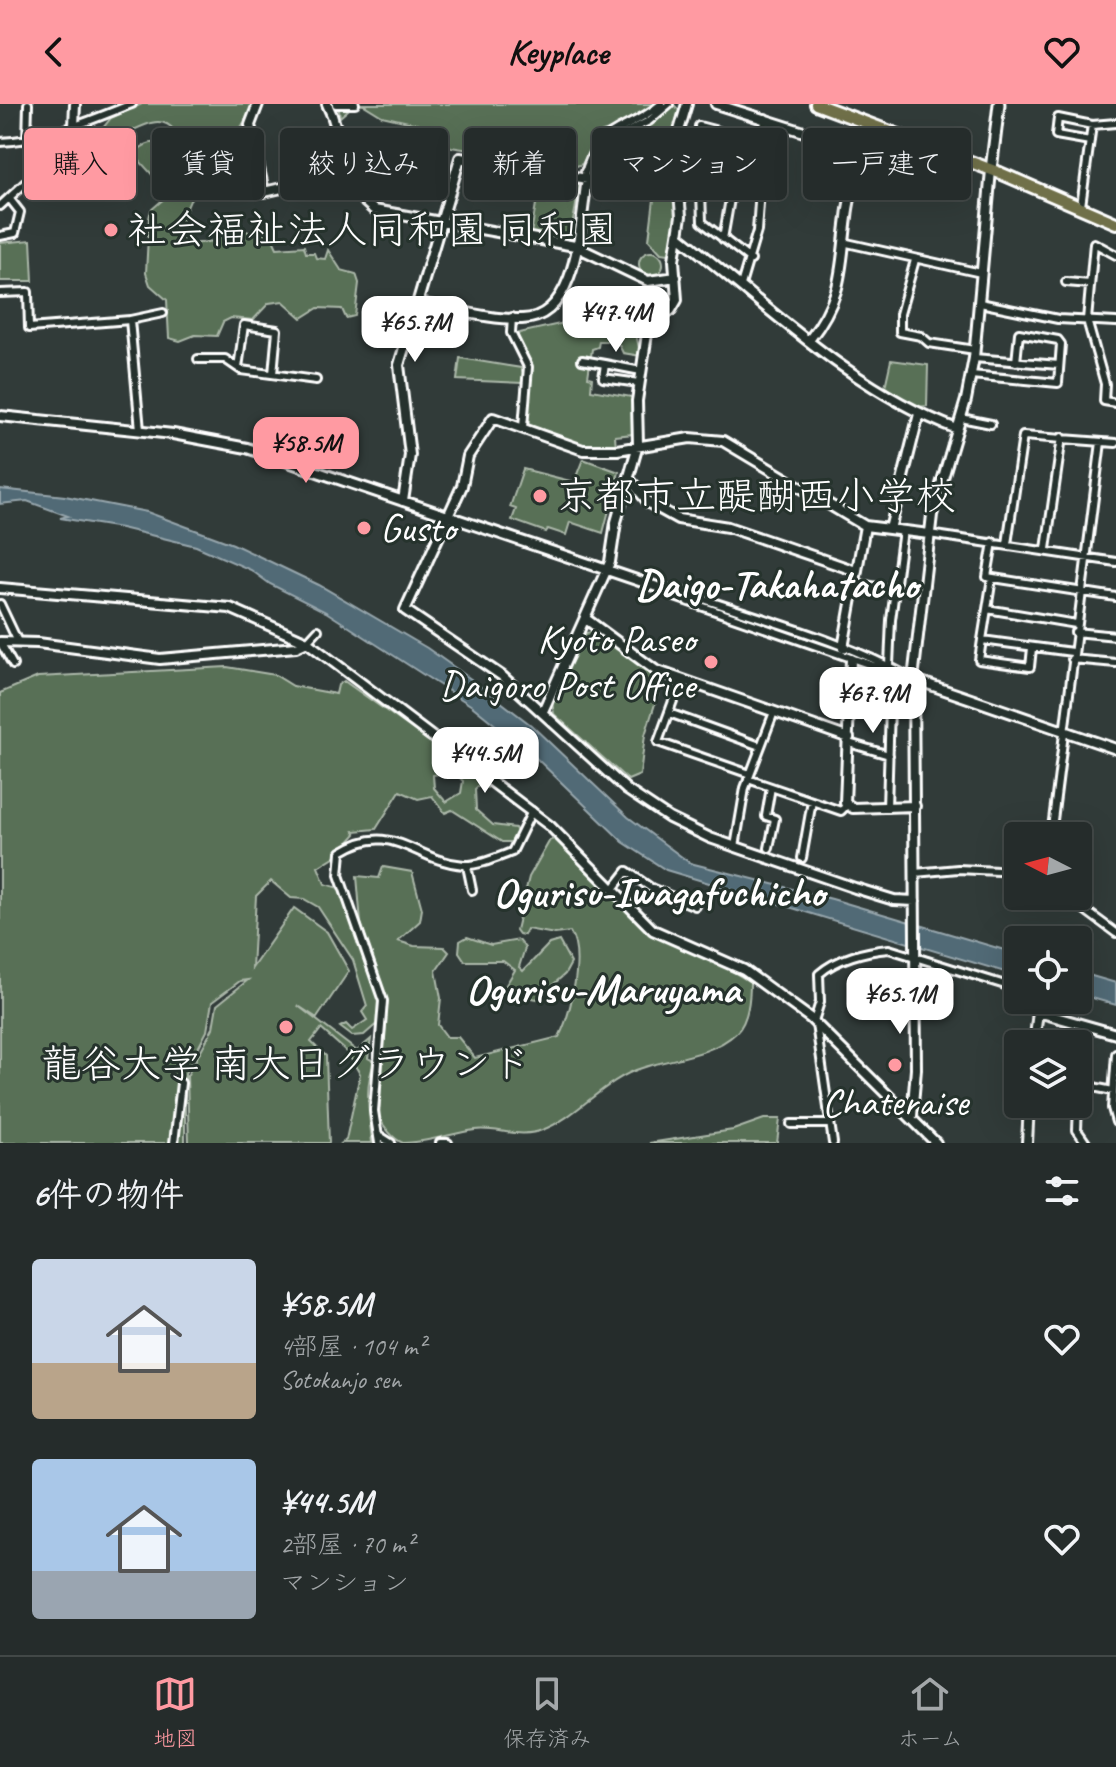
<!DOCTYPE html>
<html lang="ja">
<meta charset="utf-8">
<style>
body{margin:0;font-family:Caveat,"Klee One",sans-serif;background:#313837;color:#f1f3f6;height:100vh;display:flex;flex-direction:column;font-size:30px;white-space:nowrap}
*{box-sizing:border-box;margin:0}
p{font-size:26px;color:#a3a7a9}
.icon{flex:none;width:44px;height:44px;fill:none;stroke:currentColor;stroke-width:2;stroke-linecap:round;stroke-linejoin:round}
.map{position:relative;height:1039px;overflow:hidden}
.side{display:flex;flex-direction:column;background:#252c2b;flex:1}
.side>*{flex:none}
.top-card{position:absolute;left:24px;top:24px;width:1068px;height:72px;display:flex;gap:16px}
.needle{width:52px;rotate:276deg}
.controls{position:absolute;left:1004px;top:718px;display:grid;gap:16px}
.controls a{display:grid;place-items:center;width:88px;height:88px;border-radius:8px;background:#252c2b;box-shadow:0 8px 32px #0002,0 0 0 2px #424847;font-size:40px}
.price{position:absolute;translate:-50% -68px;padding:0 18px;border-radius:16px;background:#fff;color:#222;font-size:26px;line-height:52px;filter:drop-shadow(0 2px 4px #0008)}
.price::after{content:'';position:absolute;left:50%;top:48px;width:24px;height:18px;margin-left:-12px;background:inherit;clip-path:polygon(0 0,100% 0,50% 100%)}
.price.active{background:#ff9aa2;color:#111}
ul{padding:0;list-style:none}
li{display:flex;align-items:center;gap:24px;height:200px;padding:0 32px}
li span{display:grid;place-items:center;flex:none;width:224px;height:160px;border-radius:8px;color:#555}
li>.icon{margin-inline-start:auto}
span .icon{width:96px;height:96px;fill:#fffc;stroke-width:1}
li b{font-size:34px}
h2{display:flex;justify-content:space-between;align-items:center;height:96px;padding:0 32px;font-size:34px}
.pill{padding:0 28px;border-radius:8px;background:#252c2b;box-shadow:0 8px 32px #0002,0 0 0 2px #424847;font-size:28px;line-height:72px}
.pill.active{background:#ff9aa2;color:#111}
header{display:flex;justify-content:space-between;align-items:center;height:104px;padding:0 32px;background:#ff9aa2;color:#111;font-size:36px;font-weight:700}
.dock{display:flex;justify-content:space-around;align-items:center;height:112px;border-top:2px solid #424847;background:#252c2b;font-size:22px;color:#a3a7a9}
.dock a{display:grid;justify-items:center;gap:4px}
.dock .active{color:#ff9aa2}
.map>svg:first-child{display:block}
.green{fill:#587056;stroke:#acb8aa;stroke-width:2;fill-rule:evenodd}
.water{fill:#516b76;stroke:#97a6ad;stroke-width:2}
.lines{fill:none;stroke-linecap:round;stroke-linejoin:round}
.minor-casing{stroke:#fff;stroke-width:12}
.tertiary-casing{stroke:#fff;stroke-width:14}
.secondary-casing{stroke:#fff;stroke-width:15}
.primary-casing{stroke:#fff;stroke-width:16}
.minor{stroke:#26332d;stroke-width:6}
.tertiary{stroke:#26332d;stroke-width:8}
.secondary{stroke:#26332d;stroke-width:9}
.primary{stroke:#70704a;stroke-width:10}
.poi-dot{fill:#ff9aa2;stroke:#26332d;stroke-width:3}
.labels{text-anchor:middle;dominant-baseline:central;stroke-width:6;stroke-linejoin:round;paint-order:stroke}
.poi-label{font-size:40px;fill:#fff;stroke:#26332d;text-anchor:start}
.neighbourhood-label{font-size:42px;font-weight:bold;fill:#fff;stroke:#26332d}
</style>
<header><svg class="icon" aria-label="back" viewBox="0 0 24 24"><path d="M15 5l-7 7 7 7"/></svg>Keyplace<svg class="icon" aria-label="heart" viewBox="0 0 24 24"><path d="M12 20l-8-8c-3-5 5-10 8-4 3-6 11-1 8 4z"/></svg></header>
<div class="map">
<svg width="1116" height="1039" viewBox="0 0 1116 1039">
<rect width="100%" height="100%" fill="#313b39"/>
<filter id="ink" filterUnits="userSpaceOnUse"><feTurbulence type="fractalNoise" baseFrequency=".0125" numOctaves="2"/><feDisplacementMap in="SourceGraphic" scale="16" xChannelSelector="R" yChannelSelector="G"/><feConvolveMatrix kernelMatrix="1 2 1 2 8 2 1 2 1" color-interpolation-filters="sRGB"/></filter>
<g filter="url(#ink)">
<path class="green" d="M142 0H254L237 31 240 44 234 61 213 82 192 92C185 108 176 125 185 141L214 137 225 128 240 125 255 130 270 129 277 144 304 142 306 149H314L316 154 325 155 328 146 341 166 356 170 359 179 355 212 346 214 342 205 318 204 302 214 283 197 269 199 253 216 231 214 223 218 217 232 195 231 180 237 169 234 167 196 150 181 146 169 149 114 151 106 166 93V86L137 54 138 46C156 32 160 41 176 52L184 45C180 39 179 32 175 27 156 2 127 37 107 34L103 24 111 14Z
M338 0H652L654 6 643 15 602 28 582 60 574 63 451 43 430 23 382 12 364 1 355 0 340 13Z
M673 0 679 6C677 16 672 26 672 37 671 75 686 114 669 150L661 149 649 136 656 79 642 22Z
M541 70 580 80 570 133 565 135 531 130Z
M31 136 33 177H0V139Z
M639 160a12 12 0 1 1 24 0a12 12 0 1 1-24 0Z
M616 212 632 214 641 252 623 249 617 237H599L598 243 592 245 588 273 592 274 591 286 632 293 633 330 615 332 616 343H582L525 320 526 258 517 233 519 229 582 215 600 216Z
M460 254 521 264 525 273 523 279 457 276Z
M891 256 928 261 927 302 917 303 885 283Z
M583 355 619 368 603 429 570 418 566 431 548 425 546 428 512 416 516 405 510 403 523 365 574 378Z
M594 527 663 575 645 631 640 671 628 676 554 610 552 598 586 529Z
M227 563 275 571 293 582 336 590 338 581 344 577 490 680 487 684 478 682 475 685 476 706 493 721 515 724 517 728 511 738H502L452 706 445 709 432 692 418 695 400 687 376 725 354 727 356 730 337 751 318 763 325 780 339 784 345 798 378 896 380 917 364 931 352 932 340 923 346 920 352 926 367 916 362 908 367 902 353 856 318 803 304 795 291 794 271 777 256 792 252 864 294 804 327 828 349 867 317 914 297 901 357 947 371 935 368 954 375 958C363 981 370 1013 372 1039H342L346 1036 360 970 347 948 321 925 311 938 326 952 329 1039H189L187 972 213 924 217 901 248 876 240 877 212 898 207 927 185 969V1039H0V589L38 573ZM454 668 463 677 461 689 446 698 434 684 433 671Z
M557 735 651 831 717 858 750 878C750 894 748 918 736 929 713 951 673 954 645 963 603 975 580 1012 542 1026 521 1035 496 1023 475 1026 453 1029 425 1039 403 1039 393 1035 383 1022 379 1013L387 901 361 819 357 772 379 774 383 763 412 768 422 805 420 817 398 837 414 842 444 843 449 848 436 867 441 894 438 921 447 933H458L475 954 559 933C571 909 585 850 570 828L555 830 527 825 524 831 519 830 516 826 529 773 550 736Z
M467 833 491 841 519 836 525 844 519 863 523 867 549 840 559 837 571 859 565 870 537 895 510 890 504 884 515 866 503 857H465L459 848 460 837Z
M764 1015H780L777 1039H649L733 1026Z"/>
<path class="water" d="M0 385 65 392 147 408 233 440 319 481 427 544 475 578 531 621 628 713 690 759 832 795 1018 850V872L666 766 623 738 534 652 472 602 326 508 270 480 251 466 196 442 121 424 60 414 68 412 27 397 0 400Z
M1078 868 1116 879V901L1078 890Z"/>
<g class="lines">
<defs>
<path id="minor" d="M336 0H355
M27 37 28 0
M1090 37 1056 31 1058 14 1092 21 1116 19
M0 38C47 36 88 17 132 0
M585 67 603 40 649 17 669 0
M584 74C596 20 626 30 661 0
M0 102 61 46 56 30
M1081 102 1092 21
M0 132 15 129 20 108 9 94
M723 135 730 95 728 30
M847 139 981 169
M1116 151 1094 139 1087 216 1105 280 1104 297 1116 299
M751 156 702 118 699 22 763 39
M915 156 900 210V228L921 232 929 239 975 246
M1066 178 1090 180
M741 181 757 127 765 14
M0 189 28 188 29 224 130 216 140 326
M980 199 1058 215 1116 218
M512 213 511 229 528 263 523 323
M130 216 163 209
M974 254 1059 261
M198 255H225L241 266 316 276
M582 256 605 260 603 274 639 279
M605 260 641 267
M238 264 244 221 277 226 273 270
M971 271 1058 279 1061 240 1058 236 1019 229 1016 258
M961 314 991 320
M929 430 1116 458
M993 438 987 473 1116 493
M1007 440 1023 332 1116 339
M1046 445 1062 333
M992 474 982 536 1072 548
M854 479 894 486
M663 485H674C753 513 840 534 913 575
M663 485 672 492 903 572
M0 500 18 538
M987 505 1076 520
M1075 528 1116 532
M982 536 979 556 1030 563 1032 544
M0 538 13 561
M307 538 318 526
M1072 555 1116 559
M889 561 891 516 903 426
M681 575 658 638 750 670
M669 609 760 642
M849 639 889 651
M748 675 841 707 846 702
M887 704 891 569
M1051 732 1101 338
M735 743 745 684 774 608
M769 744 775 715 766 712 771 683
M802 754 812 697
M467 762 472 786
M915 769 958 765 1018 768
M613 785 627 767 651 784 695 802
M1066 792 1116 829
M1033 896 1038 908
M814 917 820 898 819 870C837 854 866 847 889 845L1018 885
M816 920 833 1039
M1116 950 1112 1004 1116 1018
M1078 980 1113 987
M1078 995 1084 921
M1078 1000 1077 1026 1086 1039
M791 1020H830
M380 1032 391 1039
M174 1039 181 979
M379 1039 374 1007 383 897 339 771 341 748C393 715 413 757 464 761 479 762 498 753 512 748L532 707
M440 1039H448"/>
<path id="tertiary" d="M258 0 250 21 264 88 343 70
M327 0C349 43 328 68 374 106L575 142 648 177 676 173
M716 0 892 56 924 58 934 46
M74 22 75 0
M680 133C767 201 852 286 957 325
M810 235C844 191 840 165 847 113 849 91 857 68 863 46
M0 312 173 330 247 344 663 485
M629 375 649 399 678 415 728 423 856 467
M403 397 410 351 399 261 460 54 587 75C580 117 579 214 522 215 489 216 450 204 417 199
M890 425 919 310
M0 484 230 504 307 538 550 722 653 826 744 866 810 914 936 1039
M586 515 655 566 849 634
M0 538 38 539 160 555 296 543 307 538
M843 544 865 422
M851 555 845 699 853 704 915 702
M913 575 1116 645
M543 607 610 458 616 418 638 341 637 297 648 223 671 206 677 196 674 156 681 112 675 40 687 0
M915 797 894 796 855 784 710 734 669 714 627 686 502 572 405 506 462 382 468 352 493 314 583 346H617L690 334 723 337 865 422 929 430
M1034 940 1038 908 1116 930
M912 1012 916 965 913 575 932 411 966 296 974 254 991 66
M1027 1039 1029 1000"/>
<path id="secondary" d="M991 66 999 0"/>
<path id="primary" d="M816 0 1000 69 1116 119"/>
</defs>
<use href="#minor" class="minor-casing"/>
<use href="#tertiary" class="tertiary-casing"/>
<use href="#secondary" class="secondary-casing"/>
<use href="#primary" class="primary-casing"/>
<use href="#minor" class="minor"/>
<use href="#tertiary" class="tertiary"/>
<use href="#secondary" class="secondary"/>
<use href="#primary" class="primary"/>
</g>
</g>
<g class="poi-dot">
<circle cx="111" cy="126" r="8"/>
<circle cx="540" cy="392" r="8"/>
<circle cx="364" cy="424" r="8"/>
<circle cx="711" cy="558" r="8"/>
<circle cx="286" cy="923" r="8"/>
<circle cx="895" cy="961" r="8"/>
</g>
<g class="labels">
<g class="poi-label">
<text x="127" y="126">社会福祉法人同和園 同和園</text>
<text x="556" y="392">京都市立醍醐西小学校</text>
<text x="380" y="424">Gusto</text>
<text x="695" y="535" text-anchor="end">Kyoto Paseo<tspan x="695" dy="46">Daigoro Post Office</tspan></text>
<text x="286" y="960" text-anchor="middle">龍谷大学 南大日グラウンド</text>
<text x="895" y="998" text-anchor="middle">Chateraise</text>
</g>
<g class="neighbourhood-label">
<text x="777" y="480">Daigo-Takahatacho</text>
<text x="659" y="788">Ogurisu-Iwagafuchicho</text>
<text x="603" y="885">Ogurisu-Maruyama</text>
</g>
</g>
</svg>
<div class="controls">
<a><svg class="needle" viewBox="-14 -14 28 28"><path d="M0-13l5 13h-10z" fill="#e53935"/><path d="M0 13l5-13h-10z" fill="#a3a7a9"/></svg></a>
<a><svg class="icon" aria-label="locate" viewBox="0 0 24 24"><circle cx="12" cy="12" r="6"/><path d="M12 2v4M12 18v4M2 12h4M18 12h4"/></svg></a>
<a><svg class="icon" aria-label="layers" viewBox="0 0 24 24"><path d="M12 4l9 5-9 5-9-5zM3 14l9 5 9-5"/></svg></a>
</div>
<b class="price" style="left:616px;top:250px">¥47.4M</b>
<b class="price" style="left:415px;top:260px">¥65.7M</b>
<b class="price active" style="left:306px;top:381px">¥58.5M</b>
<b class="price" style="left:873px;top:631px">¥67.9M</b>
<b class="price" style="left:485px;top:691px">¥44.5M</b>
<b class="price" style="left:900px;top:932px">¥65.1M</b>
<div class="top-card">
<a class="pill active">購入</a>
<a class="pill">賃貸</a>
<a class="pill">絞り込み</a>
<a class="pill">新着</a>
<a class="pill">マンション</a>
<a class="pill">一戸建て</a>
</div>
</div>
<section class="side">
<h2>6件の物件<svg class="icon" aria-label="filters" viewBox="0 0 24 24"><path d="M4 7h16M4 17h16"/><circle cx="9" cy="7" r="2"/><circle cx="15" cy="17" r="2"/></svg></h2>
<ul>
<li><span style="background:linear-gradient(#c9d6e8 65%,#b9a48a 0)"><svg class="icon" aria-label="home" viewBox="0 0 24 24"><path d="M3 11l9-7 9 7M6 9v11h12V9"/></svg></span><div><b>¥58.5M</b><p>4部屋 · 104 m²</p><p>Sotokanjo sen</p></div><svg class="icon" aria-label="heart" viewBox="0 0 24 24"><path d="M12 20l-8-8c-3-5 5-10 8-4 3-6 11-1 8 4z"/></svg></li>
<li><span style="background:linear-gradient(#a9c7e8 70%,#9aa5b1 0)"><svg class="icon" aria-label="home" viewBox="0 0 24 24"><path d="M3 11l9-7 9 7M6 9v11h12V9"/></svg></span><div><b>¥44.5M</b><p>2部屋 · 70 m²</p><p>マンション</p></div><svg class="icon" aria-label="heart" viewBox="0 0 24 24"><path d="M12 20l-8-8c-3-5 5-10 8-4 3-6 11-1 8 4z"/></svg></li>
</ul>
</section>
<nav class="dock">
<a class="active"><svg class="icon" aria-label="map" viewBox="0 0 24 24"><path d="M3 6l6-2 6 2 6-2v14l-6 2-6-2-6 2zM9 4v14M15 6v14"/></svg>地図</a>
<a><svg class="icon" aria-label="saved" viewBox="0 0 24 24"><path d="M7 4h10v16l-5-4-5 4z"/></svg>保存済み</a>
<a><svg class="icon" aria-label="home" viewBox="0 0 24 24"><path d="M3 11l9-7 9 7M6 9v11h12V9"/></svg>ホーム</a>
</nav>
